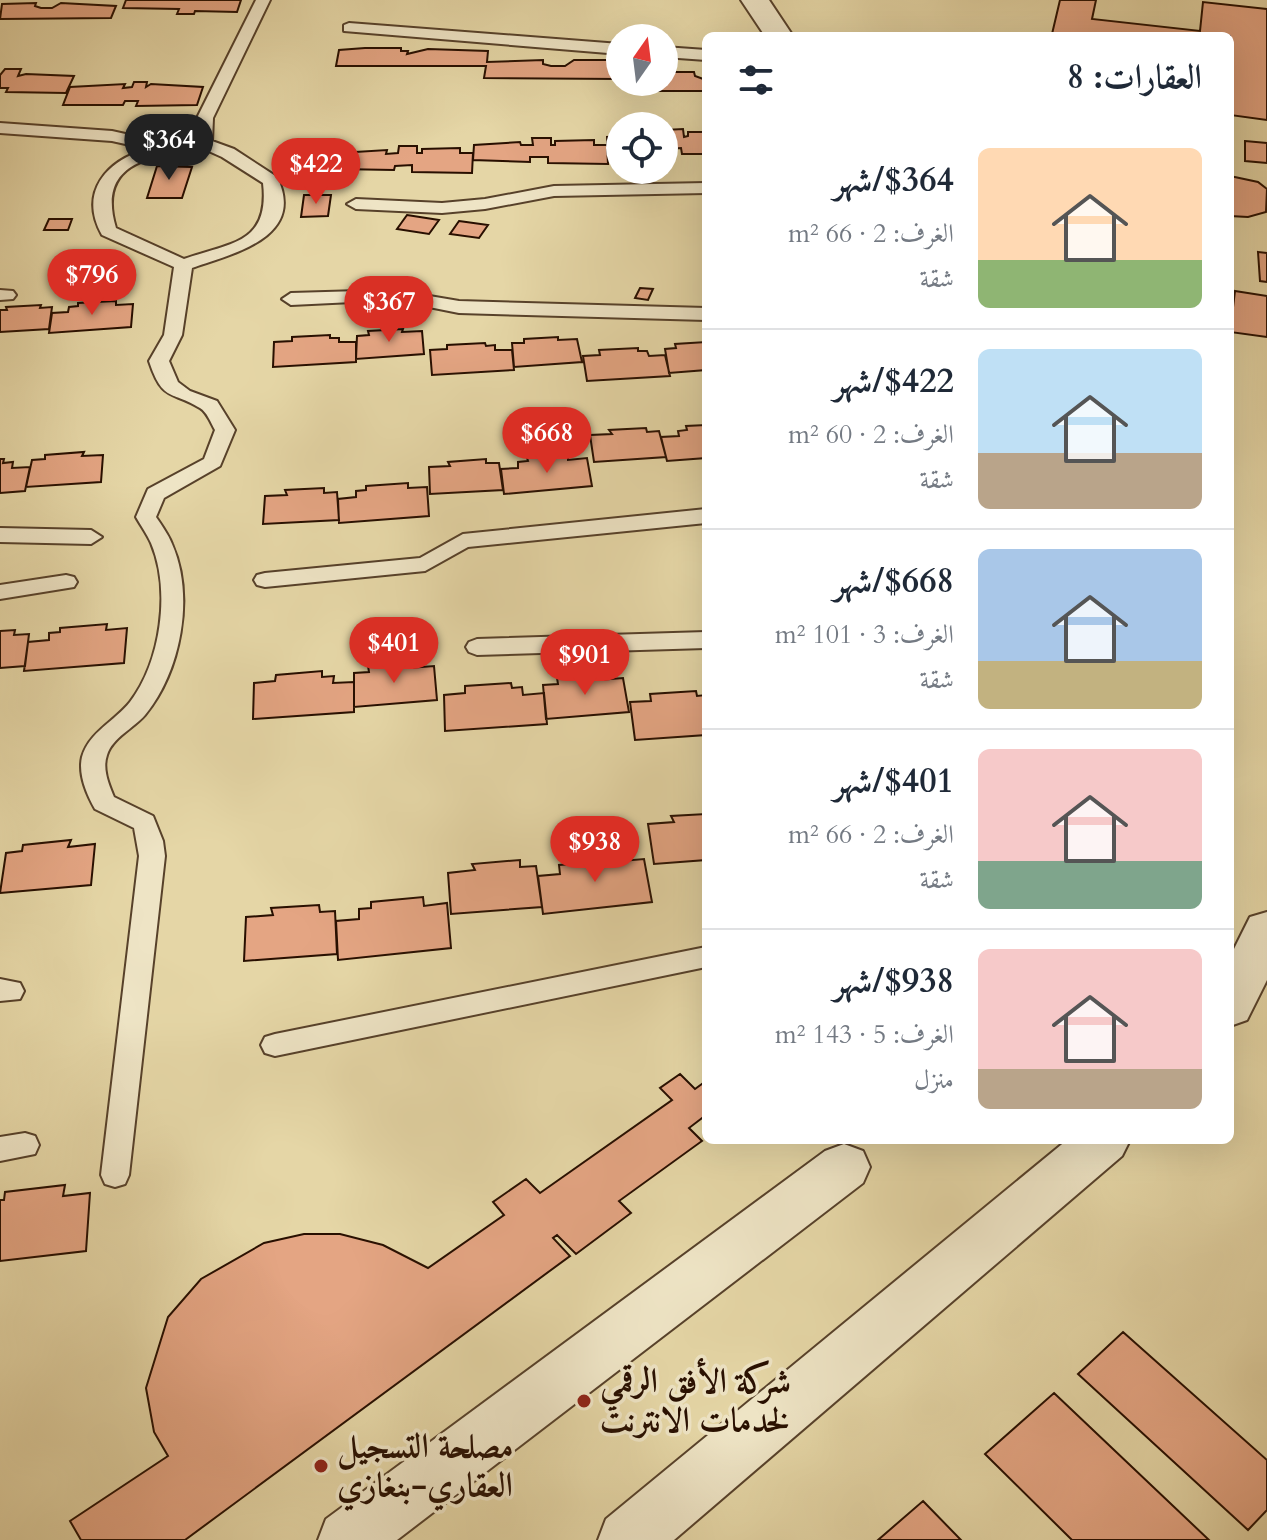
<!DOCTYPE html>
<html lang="ar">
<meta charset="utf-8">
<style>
body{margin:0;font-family:Cardo,Amiri,serif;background:#f2f2f3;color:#1f2937;direction:rtl;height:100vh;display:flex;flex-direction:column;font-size:30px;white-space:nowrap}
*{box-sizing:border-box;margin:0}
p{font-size:26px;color:#747a83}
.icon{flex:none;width:44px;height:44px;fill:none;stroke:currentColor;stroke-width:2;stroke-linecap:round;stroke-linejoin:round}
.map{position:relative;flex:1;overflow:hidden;direction:ltr}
.drawer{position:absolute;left:702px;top:32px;width:532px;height:1112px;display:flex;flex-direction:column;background:#fff;border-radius:12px;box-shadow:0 8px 32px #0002;direction:rtl}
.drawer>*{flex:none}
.needle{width:52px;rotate:14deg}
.buttons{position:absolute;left:606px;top:24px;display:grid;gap:16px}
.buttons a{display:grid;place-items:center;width:72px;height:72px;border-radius:50%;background:#fff;box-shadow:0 8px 32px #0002;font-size:40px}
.price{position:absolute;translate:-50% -68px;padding:0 18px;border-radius:28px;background:#d93025;color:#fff;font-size:26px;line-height:52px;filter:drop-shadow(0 2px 4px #0008)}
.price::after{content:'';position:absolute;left:50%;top:48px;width:24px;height:18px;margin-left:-12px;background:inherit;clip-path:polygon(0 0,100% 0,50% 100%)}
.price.active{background:#222;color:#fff}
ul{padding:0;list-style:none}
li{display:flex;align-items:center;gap:24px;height:200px;padding:0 32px}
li+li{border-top:2px solid #e0e1e3}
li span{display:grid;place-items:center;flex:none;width:224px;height:160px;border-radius:12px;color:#555}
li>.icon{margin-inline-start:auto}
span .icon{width:96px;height:96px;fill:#fffc;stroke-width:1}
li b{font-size:34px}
h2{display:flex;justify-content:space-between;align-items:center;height:96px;padding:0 32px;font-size:34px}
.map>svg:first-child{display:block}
.building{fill:#e4a583;stroke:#280f00;stroke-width:2}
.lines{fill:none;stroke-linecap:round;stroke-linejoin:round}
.service-casing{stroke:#57412a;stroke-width:4}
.minor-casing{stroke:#57412a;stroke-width:4}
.service{fill:#eee4c5;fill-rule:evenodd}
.minor{fill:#eee4c5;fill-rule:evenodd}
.poi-dot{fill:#8f2418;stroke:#eee4c5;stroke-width:3}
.labels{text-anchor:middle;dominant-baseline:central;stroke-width:7;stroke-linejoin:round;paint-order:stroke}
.near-poi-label{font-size:34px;font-weight:bold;fill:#280f00;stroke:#eee4c5;text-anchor:start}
</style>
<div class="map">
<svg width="1267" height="1540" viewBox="0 0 1267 1540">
<rect width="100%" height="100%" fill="#e5d6a6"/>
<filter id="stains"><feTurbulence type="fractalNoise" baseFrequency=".0025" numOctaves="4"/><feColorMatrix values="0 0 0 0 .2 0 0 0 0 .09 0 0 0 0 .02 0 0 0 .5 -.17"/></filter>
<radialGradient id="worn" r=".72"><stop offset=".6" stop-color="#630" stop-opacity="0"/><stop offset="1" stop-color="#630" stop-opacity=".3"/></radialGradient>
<path class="building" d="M126 0H241L237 12 195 11 194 14H177L179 9 123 8Z
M1060 0H1096L1092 19 1200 31 1203 2 1267 9V120L1230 115V36L1052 34Z
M36 3 35 6 41 8H52L61 3 116 6 111 18 0 19 2 4Z
M365 48H401V51H408L407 54 428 49 488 51 487 62 543 60V64L551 66H565L574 60H610L620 62V79L484 78 486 66H336L339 50Z
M5 69H21L18 76 26 74 74 76 66 93 6 92 8 88H0V75Z
M664 72H694L695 76 706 80V91H634V82H664Z
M134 82H147L146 87 151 84 203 87 197 105 136 106 138 101H125L123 105H63L70 87 125 84 123 88 132 87Z
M683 129 684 137 688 136V132H706V154H682L681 148 664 149 665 130Z
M620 136V151L608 152 607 137Z
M532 138H551V145H555V141L594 140V145H607L608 164 548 163V157H530V162L473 160 474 145 520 142 521 145H533Z
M1245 141 1267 143V163L1245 161Z
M399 146H417V153H422V149L460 148V153H473L472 173 412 172V165L395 166 394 170 338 169 339 153 387 150 386 154 398 153Z
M157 166 192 167 182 198H147Z
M1230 176 1258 182 1267 189 1266 212 1248 217 1230 216Z
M304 195H331L328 216 301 217Z
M407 215 439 220 429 234 397 229Z
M49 219H72L68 230H44Z
M459 221 488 225 479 238 450 234Z
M1258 252 1267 253V282L1260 281Z
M640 288 653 289 648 300 635 298Z
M1235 291 1267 296V337L1230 332Z
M379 299 404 303 395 317 370 313Z
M116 301V305L133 304 131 327 49 333 52 313 68 312 69 307 78 306V303Z
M41 305 40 308 52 307 49 329 0 332V310H7L6 307Z
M403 329 402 332 422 331 424 354 356 359 357 336 369 335 368 331Z
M330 335V338H339V342H356V362L273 367 274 342 292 341V337Z
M558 337V340L577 339 582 362 514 367 512 343H524V339Z
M706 342V370L669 373 665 349 676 348 675 344Z
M485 343 486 346 495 345V350H512L514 370 432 375 430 350 447 349V345Z
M638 348V351H647L649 356 665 355 670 376 587 381 583 356 600 355 599 350Z
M706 425V458L667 461 661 437 679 436 678 431 687 430 686 426Z
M646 428 647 432 659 431 666 457 594 462 590 435 612 434 609 430Z
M84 452 82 456 103 455 101 482 26 487 32 460 45 459V455Z
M568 455V460L587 458 592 486 504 494 501 469 518 468V462L528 461 527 458Z
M0 459H4L3 463 13 462 12 468 30 467 25 491 0 493Z
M486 459V463H499L503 490 430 494 429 467 450 466 448 462Z
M408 483V488L427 487 429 516 339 523 338 499 356 497V491L366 490V486Z
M324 488V493L337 492 339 520 263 524 265 496 287 495 285 490Z
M107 624 106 630 127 628 124 663 24 671 28 642 49 640V633L60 632V628Z
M15 630 14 635 29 634 25 666 0 668V631Z
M411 663 410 668 434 666 437 700 354 707V673L369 672 368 666Z
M322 671V677L334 676 333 683 354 682V712L253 719 254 683 275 681 276 675Z
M600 674 599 680 623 678 629 712 546 719 543 685 558 684 557 678Z
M511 683 512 688 522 687 523 695 544 693 547 724 445 731 444 695 465 693V686Z
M696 691 697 696 706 695V735L635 740 630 702 651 701 650 694Z
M706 814V860L654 864 648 824 674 822 671 816Z
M71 840 68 847 95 844 91 885 0 893 6 853 22 851 23 845Z
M620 853 622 861 644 859 652 902 543 914 538 876 560 874 559 865 571 864 570 858Z
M520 860V867L536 866 542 907 451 914 448 873 475 870 472 864Z
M423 897 424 906 447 903 451 948 338 960 336 921 359 919V909L371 908V902Z
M319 905 320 912 335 911 337 954 244 961 246 917 273 915 271 908Z
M680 1074 695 1089 706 1081V1115L689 1128 702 1141 619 1201 631 1213 576 1254 557 1235 553 1238 570 1256 185 1540H81L70 1521 168 1456 154 1432 146 1388 168 1317 201 1279 264 1243 304 1234H340L383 1245 428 1268 504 1215 493 1202 526 1179 540 1193 672 1100 660 1088Z
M65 1185 63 1196 90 1193 86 1251 0 1261V1200H4L5 1192Z
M1123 1332 1267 1460V1510L1248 1530 1078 1374Z
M1054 1393 1209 1540H1072L985 1454Z
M923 1501 961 1540H878Z"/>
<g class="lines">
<defs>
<path id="service" d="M256 0H270L213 118 212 141 234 149 277 177C307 238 231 254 192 268L182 335 169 361 178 382 190 391 217 401 235 430 220 466 164 498 156 517C162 526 168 534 172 544 195 596 181 671 145 715 134 728 112 738 107 755 102 769 109 785 114 797L153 816 163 841 165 856 129 1175 125 1184 115 1187 105 1184 101 1175 139 856 134 828 95 809C87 795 78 774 82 757 89 732 115 721 130 702 161 661 171 590 151 543 147 534 141 526 136 517L148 489 204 459 215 430C211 423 207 412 200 408 171 390 163 403 149 361L164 335 174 267 102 235C78 192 107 160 148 149L112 141 0 133V123L112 131 170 144 196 139 197 118ZM202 148 222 157 263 183C270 244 230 243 184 259L116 228C96 162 151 156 202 148Z
M349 23 620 44V54L344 31V25Z
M664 47 706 50V60L664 57Z
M706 183V193L554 196 485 209 442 213 356 209 347 204 356 199 442 203 485 199 554 186Z
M0 290 13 291 16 295 13 299 0 300Z
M394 290 459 301 706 308V320L459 313 394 300 291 305 282 299 291 293Z
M706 509V523L468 547 425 571 265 587 257 585 254 580 257 575 265 573 420 558 463 534Z
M0 528 91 530 102 537 91 544 0 542Z
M66 575 74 577 77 582 74 587 0 599V585Z
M706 632V648L477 655 469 652 466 647 469 642 477 639Z
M706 947V967L275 1056 265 1053 261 1045 265 1037 275 1034Z
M0 979 20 983 24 991 20 999 0 1001Z
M25 1133 35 1136 39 1145 35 1154 0 1161V1137Z"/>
<path id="minor" d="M741 0H769L793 36H765Z
M1267 912V980L1247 1020 1230 1026V957L1250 917Z
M1067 1140H1130L1122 1156 674 1540H598L606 1519Z
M844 1144 863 1151 870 1167 863 1183 397 1540H318L326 1519 825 1151Z"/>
</defs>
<use href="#service" class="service-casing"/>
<use href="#minor" class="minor-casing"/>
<use href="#service" class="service"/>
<use href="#minor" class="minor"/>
</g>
<g class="poi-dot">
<circle cx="584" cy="1401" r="8"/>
<circle cx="321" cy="1466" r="8"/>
</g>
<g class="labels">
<g class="near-poi-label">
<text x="600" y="1381">شركة الأفق الرقمي<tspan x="600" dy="39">لخدمات الانترنت</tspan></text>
<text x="337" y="1446">مصلحة التسجيل<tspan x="337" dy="39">العقاري-بنغازي</tspan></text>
</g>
</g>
<rect width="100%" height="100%" filter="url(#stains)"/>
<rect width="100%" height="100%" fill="url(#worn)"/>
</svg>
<div class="buttons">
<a><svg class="needle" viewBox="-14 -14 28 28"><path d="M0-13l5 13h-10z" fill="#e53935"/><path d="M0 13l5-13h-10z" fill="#747a83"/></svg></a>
<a><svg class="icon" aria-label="locate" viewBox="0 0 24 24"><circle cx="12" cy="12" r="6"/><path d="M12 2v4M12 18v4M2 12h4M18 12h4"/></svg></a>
</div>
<b class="price active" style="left:169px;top:182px">$364</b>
<b class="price" style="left:316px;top:206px">$422</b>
<b class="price" style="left:92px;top:317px">$796</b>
<b class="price" style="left:389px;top:344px">$367</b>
<b class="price" style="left:547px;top:475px">$668</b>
<b class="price" style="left:394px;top:685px">$401</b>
<b class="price" style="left:585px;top:697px">$901</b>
<b class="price" style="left:595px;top:884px">$938</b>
<section class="drawer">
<h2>العقارات: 8<svg class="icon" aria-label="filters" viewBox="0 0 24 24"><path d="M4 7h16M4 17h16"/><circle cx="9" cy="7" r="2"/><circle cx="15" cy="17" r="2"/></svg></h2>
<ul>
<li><span style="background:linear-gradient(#ffd9b3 70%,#8fb573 0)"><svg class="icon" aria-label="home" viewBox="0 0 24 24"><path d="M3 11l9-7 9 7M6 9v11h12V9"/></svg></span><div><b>$364/شهر</b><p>الغرف: 2 · 66 m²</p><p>شقة</p></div></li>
<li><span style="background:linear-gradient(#bfe0f5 65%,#b9a48a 0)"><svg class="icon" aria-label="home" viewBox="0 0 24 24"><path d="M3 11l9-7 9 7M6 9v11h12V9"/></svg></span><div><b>$422/شهر</b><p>الغرف: 2 · 60 m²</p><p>شقة</p></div></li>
<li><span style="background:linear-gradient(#a9c7e8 70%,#c2b280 0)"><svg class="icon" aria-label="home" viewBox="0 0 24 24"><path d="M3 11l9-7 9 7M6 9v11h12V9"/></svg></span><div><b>$668/شهر</b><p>الغرف: 3 · 101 m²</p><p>شقة</p></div></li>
<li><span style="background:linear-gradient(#f6c9c9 70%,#7fa58c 0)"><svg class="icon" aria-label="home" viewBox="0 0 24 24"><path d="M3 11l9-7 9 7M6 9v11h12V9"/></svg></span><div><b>$401/شهر</b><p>الغرف: 2 · 66 m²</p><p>شقة</p></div></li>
<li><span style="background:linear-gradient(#f6c9c9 75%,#b9a48a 0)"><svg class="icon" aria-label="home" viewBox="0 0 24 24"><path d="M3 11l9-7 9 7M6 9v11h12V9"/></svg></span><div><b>$938/شهر</b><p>الغرف: 5 · 143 m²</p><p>منزل</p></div></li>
</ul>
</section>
</div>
